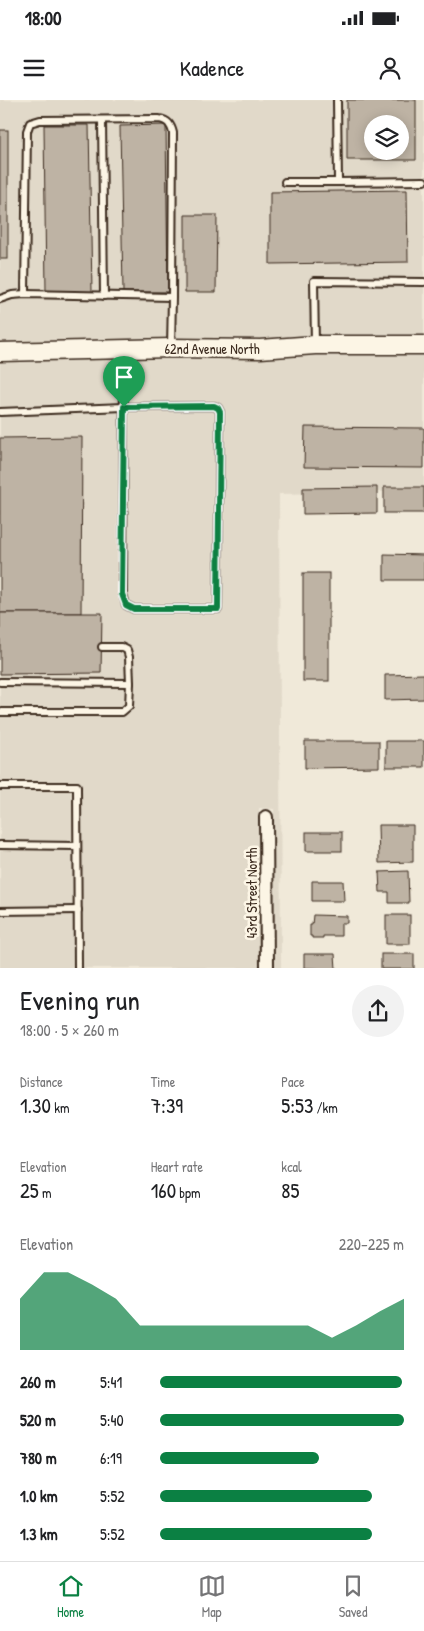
<!DOCTYPE html>
<html lang="en">
<head>
<meta charset="utf-8">
<style>
  :root { --surface:#fff; --page:#f2f2f2; --text:#202124; --muted:#757577; --line:#e0e0e0; --accent:#0b8043 }
  body { margin:0; font-family:"Patrick Hand",sans-serif; background:var(--page); color:var(--text); height:100vh; display:flex; flex-direction:column; font-size:19px; white-space:nowrap }
  * { box-sizing:border-box; margin:0 }
  p { font-size:16px; color:var(--muted) }
  .icon { flex:none; width:28px; height:28px; fill:none; stroke:currentColor; stroke-width:2; stroke-linecap:round; stroke-linejoin:round }
  .map { position:relative; height:868px; overflow:hidden }
  .details { display:flex; flex-direction:column; background:var(--surface); flex:1 }
  .details>* { flex:none }
  .controls { position:absolute; left:364px; top:15px; display:grid; gap:10px }
  .controls a { display:grid; place-items:center; width:45px; height:45px; border-radius:50%; background:var(--surface); box-shadow:0 2px 12px #0003; font-size:25px }
  .pin { position:absolute; display:grid; place-items:center; width:42px; height:42px; color:#fff; margin:-51px -21px; border-radius:50% 50% 50% 0; rotate:-45deg; box-shadow:0 0 5px #0007 }
  .pin .icon { rotate:45deg }
  .round { display:grid; place-items:center; flex:none; width:52px; height:52px; border-radius:26px; background:var(--page) }
  .overview { display:flex; align-items:center; justify-content:space-between; height:85px; padding:0 20px }
  h1 { font-size:28px; font-weight:600; line-height:38px }
  .metrics { display:grid; grid-template-columns:repeat(3,1fr); gap:8px; height:85px; padding:5px 20px }
  .metrics div { display:grid; align-content:center }
  .metrics b { font-size:21px; font-weight:600 }
  .metrics small { font-size:14px; font-weight:400 }
  .metrics p { font-size:14px }
  .chart { height:140px; padding:10px 20px }
  .chart p { display:flex; justify-content:space-between }
  .chart svg { width:100%; height:90px; margin-top:5px; fill:var(--accent); opacity:.7 }
  ul { padding:0 20px; list-style:none; font-size:16px }
  li { display:grid; grid-template-columns:80px 60px 1fr; align-items:center; height:38px }
  li i { height:12px; border-radius:6px; background:var(--accent) }
  .status { display:flex; justify-content:space-between; align-items:center; height:35px; padding:0 25px; background:var(--surface); direction:ltr }
  .status svg { height:14px; fill:currentColor }
  header { display:flex; justify-content:space-between; align-items:center; height:65px; padding:0 20px; background:var(--surface); font-size:22px; font-weight:600 }
  .menu { display:flex; justify-content:space-around; align-items:center; height:70px; border-top:1px solid var(--line); background:var(--surface); font-size:14px; color:var(--muted) }
  .menu a { display:grid; justify-items:center; gap:2px }
  .menu .active { color:var(--accent) }
  .map>svg:first-child { display:block }
  .built { fill:#e1d9c9; fill-rule:evenodd }
  .building { fill:#beb3a4; stroke:#3b2a1e; fill-rule:evenodd }
  .lines { fill:none; stroke-linecap:round; stroke-linejoin:round }
  .lane-casing { stroke:#3b2a1e; stroke-width:10 }
  .street-casing { stroke:#3b2a1e; stroke-width:16 }
  .secondary-casing { stroke:#3b2a1e; stroke-width:21 }
  .lane { stroke:#fcf5e5; stroke-width:6 }
  .street { stroke:#fcf5e5; stroke-width:12 }
  .secondary { stroke:#fcf5e5; stroke-width:18 }
  .route-casing { stroke:#fff; stroke-width:10 }
  .route { stroke:#0b8043; stroke-width:6 }
  .labels { text-anchor:middle; dominant-baseline:central; stroke-width:5; stroke-linejoin:round; paint-order:stroke }
  .street-label { font-size:14px; fill:#3b2a1e; stroke:#fcf5e5 }
</style>
</head>
<body>
<div class="status"><b>18:00</b><svg viewBox="0 0 49 12"><path d="M0 12V9h3v3zM5 12V6h3v6zM10 12V3h3v9zM15 12V0h3v12zM26 1h20v11H26zM47 4h2v5h-2z"/></svg></div>
<header><svg class="icon" aria-label="menu" viewBox="0 0 24 24"><path d="M4 6h16M4 12h16M4 18h16"/></svg>Kadence<svg class="icon" aria-label="person" viewBox="0 0 24 24"><circle cx="12" cy="8" r="4"/><path d="M4 21q1-7 8-7t8 7"/></svg></header>
<div class="map">
<svg width="424" height="869" viewBox="0 0 424 869">
  <rect width="100%" height="100%" fill="#f0e9d9"/>
  <filter id="ink" filterUnits="userSpaceOnUse"><feTurbulence type="fractalNoise" baseFrequency=".02" numOctaves="2"/><feDisplacementMap in="SourceGraphic" scale="10" xChannelSelector="R" yChannelSelector="G"/><feConvolveMatrix kernelMatrix="1 2 1 2 8 2 1 2 1" color-interpolation-filters="sRGB"/></filter>
  <g filter="url(#ink)">
    <g class="built">
      <path d="M0,0H424V236H314L260,240L171,239L0,243ZM372,24H400V51H372Z"/>
      <polygon points="315,254 424,254 424,391 279,394 281,868 274,868 274,709 259,708 259,868 0,868 0,260 171,257 260,258"/>
    </g>
    <g class="building">
      <path d="M347,0H416V60H347ZM372,24H400V51H372Z"/>
      <polygon points="44,25 89,25 92,192 46,192"/>
      <polygon points="166,25 168,192 123,192 120,26"/>
      <rect x="0" y="30" width="8" height="129"/>
      <polygon points="407,90 408,162 270,164 270,92"/>
      <polygon points="185,115 217,115 216,192 185,192"/>
      <polygon points="305,327 424,328 424,368 304,367"/>
      <polygon points="82,337 81,513 0,513 0,338"/>
      <polygon points="377,387 377,413 303,414 303,388"/>
      <rect x="384" y="387" width="40" height="26"/>
      <polygon points="384,454 424,455 424,480 384,480"/>
      <rect x="303" y="473" width="26" height="108"/>
      <polygon points="0,513 102,513 101,573 0,574"/>
      <polygon points="424,574 424,599 385,600 385,575"/>
      <polygon points="305,641 379,641 379,667 305,668"/>
      <rect x="386" y="641" width="38" height="26"/>
      <polygon points="378,725 413,725 413,762 379,763"/>
      <rect x="306" y="732" width="36" height="19"/>
      <polygon points="408,771 409,803 389,803 389,792 380,792 379,772"/>
      <polygon points="312,781 343,781 344,801 312,801"/>
      <polygon points="313,815 347,816 347,823 341,823 341,836 323,836 323,838 312,838 312,836 310,836 310,825 312,825"/>
      <rect x="386" y="815" width="24" height="29"/>
      <polygon points="304,854 335,854 336,869 304,868"/>
      <rect x="381" y="854" width="33" height="15"/>
    </g>
    <g class="lines">
      <g class="lane-casing">
        <g id="lane">
          <polyline points="337,0 338,82 424,81"/>
          <polyline points="102,20 104,196"/>
          <polyline points="285,82 338,82"/>
          <path d="M25,194L27,31L30,23L40,20L159,19C168,20 171,25 173,33L172,197"/>
          <polyline points="0,199 12,195 25,194 172,197 171,247"/>
          <polyline points="315,244 314,181 424,182"/>
          <polyline points="0,312 124,307 214,306 218,308 220,312 218,509 134,509 126,505 123,494 124,250"/>
          <polyline points="102,547 121,547 127,550 129,557 130,583"/>
          <polyline points="0,582 130,583 129,606 122,612 0,612"/>
          <polyline points="0,686 77,686 78,869"/>
          <polyline points="0,745 77,746"/>
          <polyline points="0,811 78,810"/>
        </g>
      </g>
      <g class="street-casing">
        <polyline id="street" points="266,717 267,869"/>
      </g>
      <g class="secondary-casing">
        <polyline id="secondary" points="0,252 171,248 260,249 315,245 424,245"/>
      </g>
      <use href="#lane" class="lane"/>
      <use href="#street" class="street"/>
      <use href="#secondary" class="secondary"/>
    </g>
  </g>
  <g class="lines" filter="url(#ink)">
    <g class="route-casing">
      <polygon id="route" points="214,306 218,308 220,312 218,509 134,509 126,505 122,494 124,307"/>
    </g>
    <use href="#route" class="route"/>
  </g>
  <g class="labels">
    <g class="street-label">
      <text x="212" y="248">62nd Avenue North</text>
      <text transform="translate(251 793) rotate(-90)">43rd Street North</text>
    </g>
  </g>
</svg>
<div class="controls">
<a><svg class="icon" aria-label="layers" viewBox="0 0 24 24"><path d="M12 4l9 5-9 5-9-5zM3 14l9 5 9-5"/></svg></a>
</div>
<div class="pin" style="left:124px;top:307px;background:#1e9e55"><svg class="icon" aria-label="arrive" viewBox="0 0 24 24"><path d="M6 21V4h12l-3 4 3 4H6"/></svg></div>
</div>
<section class="details">
<div class="overview"><div><h1>Evening run</h1><p>18:00 · 5 × 260 m</p></div><a class="round"><svg class="icon" aria-label="share" viewBox="0 0 24 24"><path d="M12 15V3M7 8l5-5 5 5M5 13v7h14v-7"/></svg></a></div>
<div class="metrics">
<div><p>Distance</p><b>1.30<small> km</small></b></div>
<div><p>Time</p><b>7:39</b></div>
<div><p>Pace</p><b>5:53<small> /km</small></b></div>
</div>
<div class="metrics">
<div><p>Elevation</p><b>25<small> m</small></b></div>
<div><p>Heart rate</p><b>160<small> bpm</small></b></div>
<div><p>kcal</p><b>85</b></div>
</div>
<div class="chart"><p><span>Elevation</span>220–225 m</p>
<svg viewBox="0 0 160 44" preserveAspectRatio="none"><path d="M0 44V19L10 6L20 6L30 12L40 19L50 32L60 32L70 32L80 32L90 32L100 32L110 32L120 32L130 38L140 32L150 25L160 19V44z"/></svg>
</div>
<ul>
<li><b>260 m</b>5:41<i style="width:99%"></i></li>
<li><b>520 m</b>5:40<i style="width:100%"></i></li>
<li><b>780 m</b>6:19<i style="width:65%"></i></li>
<li><b>1.0 km</b>5:52<i style="width:87%"></i></li>
<li><b>1.3 km</b>5:52<i style="width:87%"></i></li>
</ul>
</section>
<nav class="menu">
<a class="active"><svg class="icon" aria-label="home" viewBox="0 0 24 24"><path d="M3 11l9-7 9 7M6 9v11h12V9"/></svg>Home</a>
<a><svg class="icon" aria-label="map" viewBox="0 0 24 24"><path d="M3 6l6-2 6 2 6-2v14l-6 2-6-2-6 2zM9 4v14M15 6v14"/></svg>Map</a>
<a><svg class="icon" aria-label="saved" viewBox="0 0 24 24"><path d="M7 4h10v16l-5-4-5 4z"/></svg>Saved</a>
</nav>
</body>
</html>
